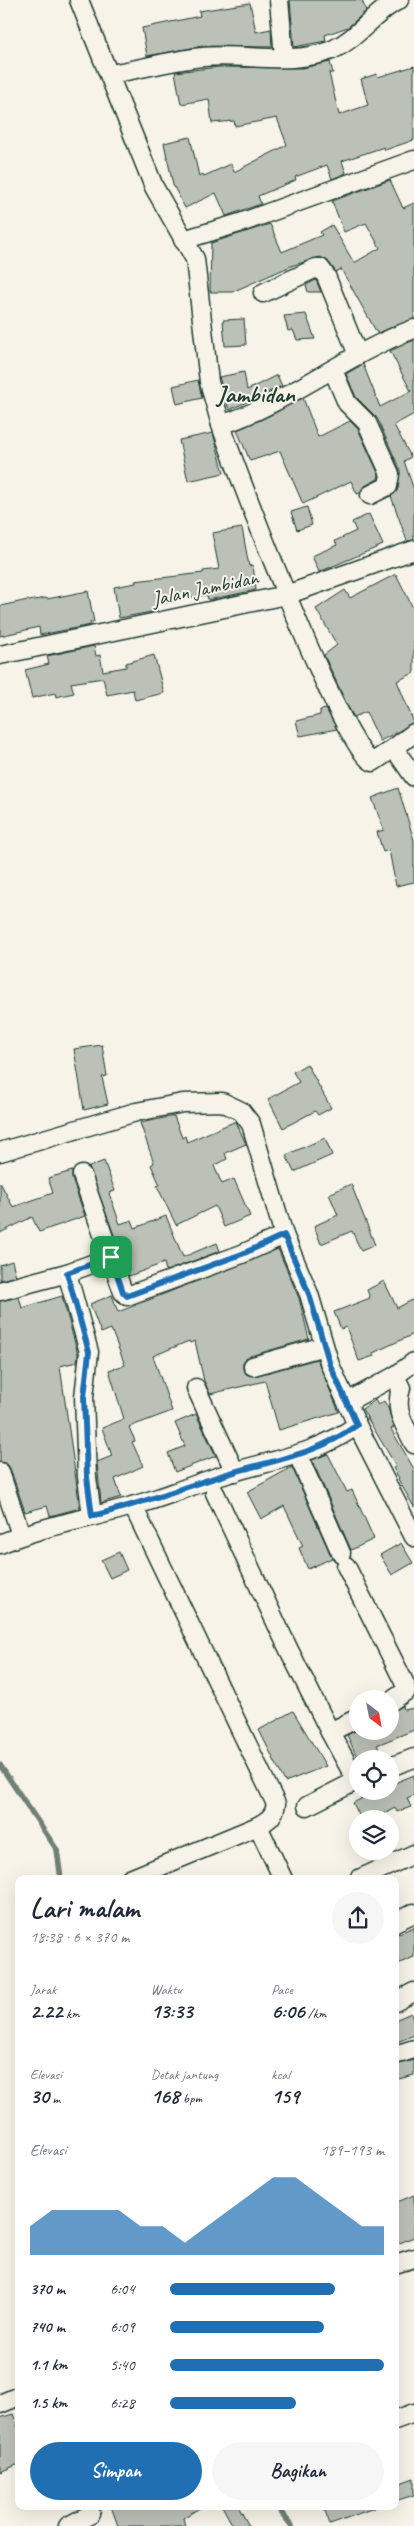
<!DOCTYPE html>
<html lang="id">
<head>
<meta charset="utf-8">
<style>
  :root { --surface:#fff; --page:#f6f6f7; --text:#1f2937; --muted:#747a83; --accent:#1f6fb2 }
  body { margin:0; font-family:Caveat,sans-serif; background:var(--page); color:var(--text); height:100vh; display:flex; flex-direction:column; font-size:19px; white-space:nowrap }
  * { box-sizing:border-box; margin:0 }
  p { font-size:16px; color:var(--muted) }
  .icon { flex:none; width:28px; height:28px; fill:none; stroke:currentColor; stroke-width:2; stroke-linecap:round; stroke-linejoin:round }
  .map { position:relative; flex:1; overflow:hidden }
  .sheet { position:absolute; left:15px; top:1875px; width:384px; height:635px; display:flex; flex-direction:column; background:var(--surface); border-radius:10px; box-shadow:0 5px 20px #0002 }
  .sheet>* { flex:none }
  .needle { width:32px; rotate:148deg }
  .controls { position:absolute; left:349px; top:1690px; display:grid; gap:10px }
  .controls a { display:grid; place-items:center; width:50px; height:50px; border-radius:50%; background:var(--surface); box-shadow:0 5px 20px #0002; font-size:25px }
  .pin { position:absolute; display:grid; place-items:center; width:42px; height:42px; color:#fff; margin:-21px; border-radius:10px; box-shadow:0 2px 8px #0006 }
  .round { display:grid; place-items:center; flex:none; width:52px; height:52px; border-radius:26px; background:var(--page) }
  .overview { display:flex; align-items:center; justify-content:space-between; height:85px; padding:0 15px }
  h1 { font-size:28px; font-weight:600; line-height:38px }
  .figures { display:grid; grid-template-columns:repeat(3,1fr); gap:8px; height:85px; padding:5px 15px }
  .figures div { display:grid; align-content:center }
  .figures b { font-size:21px; font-weight:600 }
  .figures small { font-size:14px; font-weight:400 }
  .figures p { font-size:14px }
  .chart { height:140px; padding:10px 15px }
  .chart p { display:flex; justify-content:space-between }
  .chart svg { width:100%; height:90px; margin-top:5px; fill:var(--accent); opacity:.7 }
  .primary-button { display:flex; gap:10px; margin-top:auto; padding:10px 15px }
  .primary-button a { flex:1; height:58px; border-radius:30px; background:var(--accent); color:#fff; font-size:20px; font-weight:600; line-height:58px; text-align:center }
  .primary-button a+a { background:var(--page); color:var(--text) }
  ul { padding:0 15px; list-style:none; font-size:16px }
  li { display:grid; grid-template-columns:80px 60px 1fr; align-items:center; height:38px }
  li i { height:12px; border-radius:6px; background:var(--accent) }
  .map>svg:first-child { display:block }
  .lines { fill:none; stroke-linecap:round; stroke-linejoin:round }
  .stream { stroke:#6f8077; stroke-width:5.5 }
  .building { fill:#bbc1b6; stroke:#1f3d34 }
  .minor-casing { stroke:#1f3d34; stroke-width:21 }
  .minor { stroke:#f7f3e8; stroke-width:18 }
  .route-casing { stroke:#fff; stroke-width:10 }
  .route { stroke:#1f6fb2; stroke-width:6 }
  .labels { text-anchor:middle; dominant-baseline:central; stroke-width:4; stroke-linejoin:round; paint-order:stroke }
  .street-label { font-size:21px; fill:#1f3d34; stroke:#f7f3e8 }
  .quarter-label { font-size:24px; font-weight:bold; fill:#1f3d34; stroke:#f7f3e8 }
</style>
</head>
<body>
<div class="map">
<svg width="414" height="2526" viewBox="0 0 414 2526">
  <rect width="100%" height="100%" fill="#f7f3e8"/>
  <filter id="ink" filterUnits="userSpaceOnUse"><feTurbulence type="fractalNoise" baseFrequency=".02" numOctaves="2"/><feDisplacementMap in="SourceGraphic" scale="10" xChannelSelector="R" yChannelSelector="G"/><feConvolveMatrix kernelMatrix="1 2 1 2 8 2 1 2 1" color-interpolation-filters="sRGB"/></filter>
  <g filter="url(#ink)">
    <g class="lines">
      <g class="stream">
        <polyline points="0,1765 57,1850 61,1879"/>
        <polyline points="276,2506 292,2526"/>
      </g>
    </g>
    <g class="building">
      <polygon points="290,0 362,0 366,11 348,27 325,35 326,41 294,47"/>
      <polygon points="250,3 256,32 271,29 272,47 202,46 147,56 142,28 200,16 199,11"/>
      <polygon points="330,62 333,73 329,73 339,115 368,105 361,79 377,74 378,77 414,66 414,140 385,150 384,147 342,161 346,173 332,179 327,165 295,177 296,180 258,196 261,204 226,216 216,193 185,208 173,185 164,143 190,137 199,176 203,174 204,176 231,164 234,172 287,145 277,118 235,126 234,121 212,123 209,99 181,104 175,72 219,67 302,68"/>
      <polygon points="390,180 403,208 414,203 414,319 377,333 341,269 336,272 328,261 320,257 291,266 232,292 210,292 211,243 270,224 282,252 322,235 320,232 332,225 354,263 380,248 366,223 344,232 332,201"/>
      <polygon points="316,280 321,292 308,292 306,285"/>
      <polygon points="306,314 315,339 297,340 293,330 288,331 284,316"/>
      <polygon points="244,319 246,345 225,346 223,320"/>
      <polygon points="414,340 414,414 394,425 411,457 404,461 414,490 414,540 407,541 391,496 398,488 400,470 377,418 356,397 346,374 363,364 380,407 411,391 390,351"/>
      <polygon points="244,372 247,390 277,375 282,386 229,410 219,377"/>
      <polygon points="198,380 202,398 177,404 173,386"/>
      <polygon points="303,398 318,437 350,421 358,429 379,475 378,479 365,486 360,493 357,494 351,481 303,504 280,451 250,461 237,430"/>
      <polygon points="213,433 224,473 188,481 179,440"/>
      <polygon points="307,507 312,525 297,530 291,512"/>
      <polygon points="369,514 383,545 319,572 312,556 337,545 335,541 356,531 352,522"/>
      <polygon points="242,528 249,566 253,565 256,590 208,600 207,595 174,600 174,602 156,604 157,611 119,618 114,587 136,583 135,581 203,573 203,571 219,569 212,533"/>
      <polygon points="396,574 414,610 414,673 397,681 414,723 380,741 366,712 354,717 348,707 324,655 337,645 316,609 345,590 350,598"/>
      <polygon points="88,591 94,622 90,622 91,625 40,635 39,627 0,636 0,606 28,600 29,601 46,598 47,599"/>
      <polygon points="94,646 96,656 100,655 103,671 126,667 126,663 154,655 164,693 135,700 133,690 107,695 103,678 71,683 74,693 56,697 55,693 32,698 25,670 49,664 47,656"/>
      <polygon points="326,709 337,729 300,736 296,721 320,715 320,710"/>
      <polygon points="398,788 414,840 414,882 396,886 389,850 383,852 377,832 384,830 372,798"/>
      <polygon points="102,1045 107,1076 102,1077 108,1104 84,1110 74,1049"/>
      <polygon points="307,1064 331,1108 318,1115 315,1111 283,1128 268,1099 299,1082 293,1072"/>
      <polygon points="174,1116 182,1138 185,1136 187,1142 236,1121 237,1124 246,1144 225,1153 227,1159 214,1166 222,1184 234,1179 250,1216 224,1227 215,1206 176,1225 157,1186 160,1185 151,1165 154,1163 140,1123"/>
      <polygon points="325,1138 332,1155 294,1172 286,1155"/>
      <polygon points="104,1161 115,1191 109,1193 120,1224 132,1220 135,1228 166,1216 183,1257 217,1243 220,1251 166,1271 164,1263 129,1276 89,1167"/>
      <polygon points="72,1171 72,1179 85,1216 39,1232 32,1217 0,1233 0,1182 13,1207 53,1193 48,1178"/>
      <polygon points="351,1184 375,1245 361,1251 352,1231 321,1244 314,1226 338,1215 329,1194"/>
      <polygon points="278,1249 299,1298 309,1339 250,1356 243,1363 243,1369 246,1374 255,1376 317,1359 339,1412 279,1430 265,1381 210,1394 204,1381 195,1341 190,1343 189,1341 153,1356 172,1411 129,1427 135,1441 132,1442 143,1466 115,1479 121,1497 101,1503 97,1462 112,1456 102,1428 124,1419 109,1370 125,1365 111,1329 101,1333 90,1304 112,1295 118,1312"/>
      <polygon points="12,1261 16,1276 0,1280 0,1265"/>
      <polygon points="384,1281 397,1308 414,1299 414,1334 373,1353 374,1356 359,1361 346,1327 341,1329 334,1312 370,1298 367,1290"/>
      <polygon points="62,1296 78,1354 77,1362 60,1366 80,1508 50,1516 47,1506 25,1512 10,1468 7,1464 0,1462 0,1301 19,1297 22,1308"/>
      <polygon points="375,1400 378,1405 384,1401 388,1408 394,1427 391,1429 414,1469 414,1507 398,1479 399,1478 393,1468 396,1466 362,1409"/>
      <polygon points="196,1414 216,1456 175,1472 168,1453 185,1446 175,1423"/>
      <polygon points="328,1454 347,1492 352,1490 374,1539 351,1550 312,1460"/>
      <polygon points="292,1467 332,1558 308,1569 299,1548 303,1546 284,1506 261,1519 247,1492"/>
      <polygon points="401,1543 413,1563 392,1575 380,1555"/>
      <polygon points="119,1552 127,1570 110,1578 101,1560"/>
      <polygon points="403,1706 404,1710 414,1708 414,1730 377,1745 384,1759 358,1759 347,1735 355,1731 390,1731 390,1712"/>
      <polygon points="293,1711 326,1766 285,1782 259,1730"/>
      <polygon points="414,1775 414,1795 407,1798 411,1807 397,1812 395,1808 375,1819 361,1819 353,1803 376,1791 390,1791 390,1785"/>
      <polygon points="414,1927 414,1957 395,1965 395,1935"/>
      <polygon points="411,2013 414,2021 414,2035 395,2043 395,2020"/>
      <polygon points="414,2060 414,2075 395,2080 395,2065"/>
      <polygon points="414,2195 414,2237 395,2245 395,2203"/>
      <polygon points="13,2414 19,2430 19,2464 0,2472 0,2418"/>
      <polygon points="414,2478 414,2495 395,2501 395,2485"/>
      <polygon points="111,2506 203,2506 183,2518 185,2526 118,2526"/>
      <polygon points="222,2506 238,2506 249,2526 233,2526"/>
      <polygon points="323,2506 373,2506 374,2508 330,2524"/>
    </g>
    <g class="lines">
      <g class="minor-casing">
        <g id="minor">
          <polyline points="79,0 154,187 195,259 209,382 221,425"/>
          <polyline points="279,0 284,57"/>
          <path d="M110,74C141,69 172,60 203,57C245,53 292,66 332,50C359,38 374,12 399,0"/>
          <polyline points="183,240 243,222 414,160"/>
          <polyline points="263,293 316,268 320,268 326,276 358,355"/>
          <path d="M414,329C346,354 290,402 221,425C235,468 344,753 373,762L394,748L414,777"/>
          <polyline points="333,370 347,403 367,423 390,474 388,486 370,495"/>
          <polyline points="0,655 286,595 414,550"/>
          <polyline points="394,748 414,733"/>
          <path d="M0,1152L136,1112L183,1103L222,1102L241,1111L251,1124L284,1235L309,1294L330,1365L357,1425C319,1453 278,1459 233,1472C199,1482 166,1497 132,1506C88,1519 42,1526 0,1544"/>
          <polyline points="82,1175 123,1292 127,1296 242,1254 284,1235"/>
          <polyline points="67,1273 111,1257"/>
          <polyline points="0,1291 67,1273 89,1352 84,1397 87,1477 92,1516"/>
          <polyline points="253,1366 324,1346"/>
          <path d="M395,1376L401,1388C394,1412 404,1423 414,1444"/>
          <polyline points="196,1388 235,1472"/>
          <polyline points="347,1402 395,1376 414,1362"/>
          <polyline points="357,1425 414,1537"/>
          <polyline points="298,1455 341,1553"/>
          <polyline points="0,1472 21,1535"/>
          <polyline points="215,1493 288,1648 330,1732 358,1718"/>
          <polyline points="346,1566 405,1684 406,1691 390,1702"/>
          <polyline points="330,1732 356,1780"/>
          <polyline points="390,1767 414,1758"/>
          <polyline points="307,1806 358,1780"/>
          <polyline points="258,1826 283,1879"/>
          <path d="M130,1879L258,1826C268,1820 274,1817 276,1804L133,1506"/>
          <polyline points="359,1879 414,1854"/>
          <polyline points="395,1922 414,1913"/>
          <polyline points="395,2002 414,1992"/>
          <polyline points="395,2055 414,2049"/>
          <polyline points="395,2264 414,2258"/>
          <polyline points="0,2404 19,2396"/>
          <polyline points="395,2420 414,2413"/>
          <polyline points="68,2526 91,2514"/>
        </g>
      </g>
      <use href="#minor" class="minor"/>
    </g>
  </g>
  <g class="lines" filter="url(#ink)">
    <g class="route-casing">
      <path id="route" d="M284,1235L309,1294L330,1365L357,1425C318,1454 279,1459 234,1472C186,1486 141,1504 92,1516L87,1477L84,1397L89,1352L67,1273L111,1257L123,1292L127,1296L242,1254Z"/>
    </g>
    <use href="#route" class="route"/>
  </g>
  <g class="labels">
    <g class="street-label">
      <text transform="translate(205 588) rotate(-12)">Jalan Jambidan</text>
    </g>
    <g class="quarter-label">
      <text x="256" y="394">Jambidan</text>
    </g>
  </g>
</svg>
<div class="controls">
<a><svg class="needle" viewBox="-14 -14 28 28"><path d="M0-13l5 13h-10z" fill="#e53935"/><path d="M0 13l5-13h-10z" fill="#747a83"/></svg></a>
<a><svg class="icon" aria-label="locate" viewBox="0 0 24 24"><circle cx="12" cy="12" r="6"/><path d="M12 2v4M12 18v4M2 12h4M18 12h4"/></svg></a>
<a><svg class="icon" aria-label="layers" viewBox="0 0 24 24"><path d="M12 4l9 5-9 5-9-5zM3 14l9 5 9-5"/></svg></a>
</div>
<div class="pin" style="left:111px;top:1257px;background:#1e9e55"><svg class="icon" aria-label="arrive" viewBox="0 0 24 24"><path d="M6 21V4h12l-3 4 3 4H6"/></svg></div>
<section class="sheet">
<div class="overview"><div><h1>Lari malam</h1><p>18:38 · 6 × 370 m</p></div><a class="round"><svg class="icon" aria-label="share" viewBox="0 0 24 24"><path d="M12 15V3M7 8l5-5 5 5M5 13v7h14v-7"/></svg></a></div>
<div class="figures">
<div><p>Jarak</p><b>2.22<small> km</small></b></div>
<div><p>Waktu</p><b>13:33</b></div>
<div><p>Pace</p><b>6:06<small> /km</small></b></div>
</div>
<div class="figures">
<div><p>Elevasi</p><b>30<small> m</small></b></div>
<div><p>Detak jantung</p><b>168<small> bpm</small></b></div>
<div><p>kcal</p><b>159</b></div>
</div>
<div class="chart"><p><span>Elevasi</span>189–193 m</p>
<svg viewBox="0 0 160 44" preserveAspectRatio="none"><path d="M0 44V30L10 22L20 22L30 22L40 22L50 30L60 30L70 38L80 30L90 22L100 14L110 6L120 6L130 14L140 22L150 30L160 30V44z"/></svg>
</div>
<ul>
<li><b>370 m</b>6:04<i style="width:77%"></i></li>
<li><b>740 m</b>6:09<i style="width:72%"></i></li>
<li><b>1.1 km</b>5:40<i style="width:100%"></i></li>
<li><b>1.5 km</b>6:28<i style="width:59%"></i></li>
</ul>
<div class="primary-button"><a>Simpan</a><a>Bagikan</a></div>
</section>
</div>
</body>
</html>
